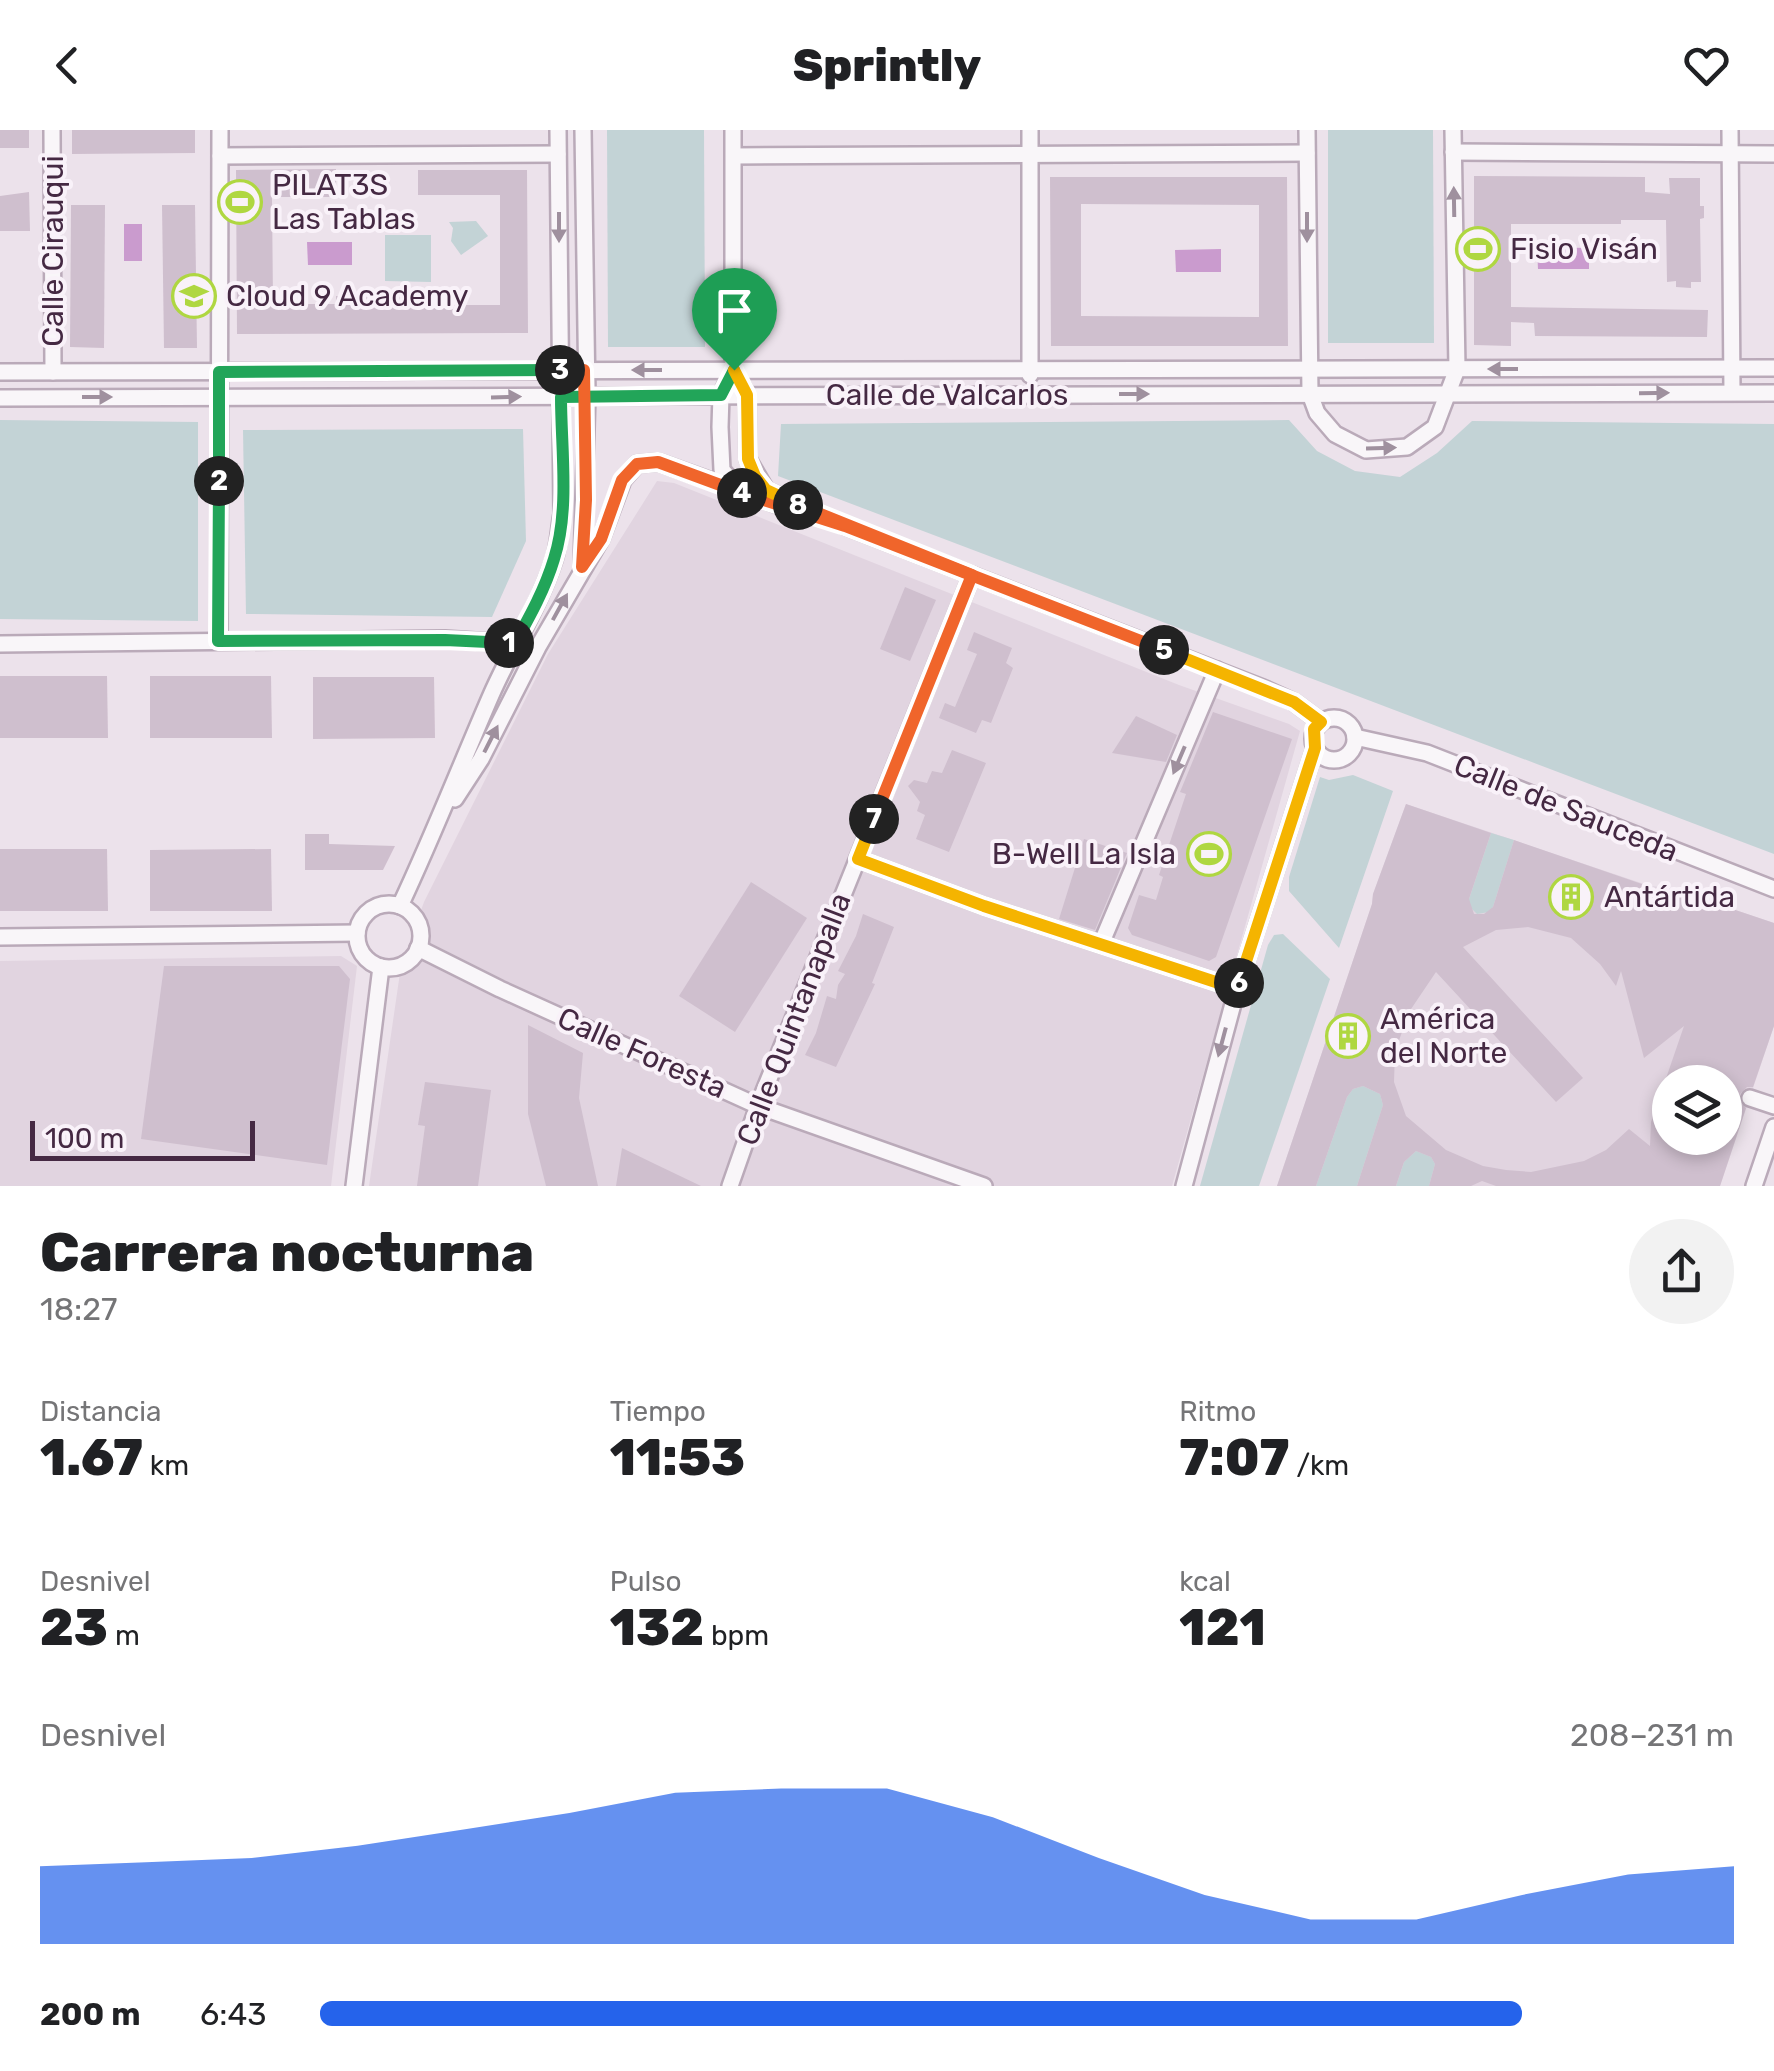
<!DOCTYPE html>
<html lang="es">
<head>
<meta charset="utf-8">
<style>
  :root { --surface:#fff; --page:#f2f2f2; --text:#202124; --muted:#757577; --accent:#2563eb }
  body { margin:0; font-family:Rubik,sans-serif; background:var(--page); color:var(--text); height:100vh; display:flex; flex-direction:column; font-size:38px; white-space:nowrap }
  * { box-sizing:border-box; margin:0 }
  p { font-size:32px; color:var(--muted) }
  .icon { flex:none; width:55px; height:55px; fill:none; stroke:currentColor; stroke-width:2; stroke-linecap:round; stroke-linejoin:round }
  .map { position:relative; height:1056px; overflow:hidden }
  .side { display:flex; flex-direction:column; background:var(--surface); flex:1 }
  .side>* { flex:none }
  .tools { position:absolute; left:1652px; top:935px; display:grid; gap:20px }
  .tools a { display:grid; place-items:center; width:90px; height:90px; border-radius:50%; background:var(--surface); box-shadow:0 5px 15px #0003; font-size:50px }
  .scale { position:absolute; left:30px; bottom:25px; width:225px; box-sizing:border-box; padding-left:10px; border:5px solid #452943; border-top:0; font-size:28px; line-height:35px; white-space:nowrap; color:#452943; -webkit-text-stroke:8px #f9f2f9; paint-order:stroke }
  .pin { position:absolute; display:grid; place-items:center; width:85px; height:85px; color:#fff; margin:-102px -42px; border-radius:50% 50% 50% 0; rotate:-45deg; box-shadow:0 0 10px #0007 }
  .pin .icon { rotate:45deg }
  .km { position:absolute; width:50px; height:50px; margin:-25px; border-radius:50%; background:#222; color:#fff; font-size:28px; line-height:50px; text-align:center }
  .round { display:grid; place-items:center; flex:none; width:105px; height:105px; border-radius:52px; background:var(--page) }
  .headline { display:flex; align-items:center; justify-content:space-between; height:170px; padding:0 40px }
  h1 { font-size:55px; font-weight:800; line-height:75px }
  .figures { display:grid; grid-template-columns:repeat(3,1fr); gap:15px; height:170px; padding:10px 40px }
  .figures div { display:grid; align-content:center }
  .figures b { font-size:50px; font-weight:800 }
  .figures small { font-size:28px; font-weight:400 }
  .figures p { font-size:28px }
  .chart { height:280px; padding:20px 40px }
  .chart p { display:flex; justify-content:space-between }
  .chart svg { width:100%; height:180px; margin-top:10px; fill:var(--accent); opacity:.7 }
  ul { padding:0 40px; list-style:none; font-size:32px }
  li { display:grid; grid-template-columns:160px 120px 1fr; align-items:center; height:75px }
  li i { height:25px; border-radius:12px; background:var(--accent) }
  header { display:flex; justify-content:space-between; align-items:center; height:130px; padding:0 40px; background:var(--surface); font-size:45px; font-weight:800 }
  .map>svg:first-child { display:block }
  .built { fill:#e1d4e0; fill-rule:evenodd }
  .green { fill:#c3d3d6 }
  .water { fill:#ca9bce }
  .building { fill:#cfbfce; fill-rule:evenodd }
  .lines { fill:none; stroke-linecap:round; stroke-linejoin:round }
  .minor-casing { stroke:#baaab9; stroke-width:20 }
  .minor { stroke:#f9f6f9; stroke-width:15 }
  .oneway { fill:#9f909e }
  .split-1-casing { stroke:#fff; stroke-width:20 }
  .split-2-casing { stroke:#fff; stroke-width:20 }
  .split-3-casing { stroke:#fff; stroke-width:20 }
  .split-4-casing { stroke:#fff; stroke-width:20 }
  .split-5-casing { stroke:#fff; stroke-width:20 }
  .split-6-casing { stroke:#fff; stroke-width:20 }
  .split-7-casing { stroke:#fff; stroke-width:20 }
  .split-8-casing { stroke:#fff; stroke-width:20 }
  .split-9-casing { stroke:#fff; stroke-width:20 }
  .split-1 { stroke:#22a559; stroke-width:12 }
  .split-2 { stroke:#22a559; stroke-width:12 }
  .split-3 { stroke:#22a559; stroke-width:12 }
  .split-4 { stroke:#f0652b; stroke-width:12 }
  .split-5 { stroke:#f0652b; stroke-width:12 }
  .split-6 { stroke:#f5b400; stroke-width:12 }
  .split-7 { stroke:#f5b400; stroke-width:12 }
  .split-8 { stroke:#f0652b; stroke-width:12 }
  .split-9 { stroke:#f5b400; stroke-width:12 }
  .labels { text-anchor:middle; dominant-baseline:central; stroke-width:8; stroke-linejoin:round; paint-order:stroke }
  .poi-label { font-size:30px; fill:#452943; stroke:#f9f2f9; text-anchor:start }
  .street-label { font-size:30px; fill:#452943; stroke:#f9f2f9 }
</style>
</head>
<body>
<header><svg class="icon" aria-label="back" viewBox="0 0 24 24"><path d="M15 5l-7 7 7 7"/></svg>Sprintly<svg class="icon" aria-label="heart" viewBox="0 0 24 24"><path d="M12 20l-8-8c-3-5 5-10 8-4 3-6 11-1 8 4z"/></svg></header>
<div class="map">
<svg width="1774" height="1056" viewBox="0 0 1774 1056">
  <rect width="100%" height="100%" fill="#ece2eb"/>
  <g class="built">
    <polygon points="657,351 674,353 1179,555 1289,594 1300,601 1172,1056 369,1056 401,836 424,772 548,524"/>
    <path d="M1406,674L1650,756L1670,758L1774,793V896L1720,1056H1277L1372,774L1373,764ZM1670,952H1725V1008H1670Z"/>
    <polygon points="341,826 357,836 331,1056 0,1056 0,831"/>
  </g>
  <g class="green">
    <polygon points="607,0 704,0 705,217 608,217"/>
    <polygon points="1328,0 1433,0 1434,213 1328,213"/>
    <polygon points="476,91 488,106 461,125 451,111 453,98 449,92"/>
    <polygon points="385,105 431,105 431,152 385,151"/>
    <polygon points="0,290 198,292 198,491 0,489"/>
    <polygon points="1289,290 1317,321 1355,341 1400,347 1437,323 1472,291 1774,294 1774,724 778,346 781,294"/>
    <polygon points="523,299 526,411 492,487 246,484 243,300"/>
    <polygon points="1353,645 1393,661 1339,818 1289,761 1289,747 1320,647 1329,650"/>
    <polygon points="1491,703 1514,710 1493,777 1489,782 1477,784 1469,776 1469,769"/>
    <polygon points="1283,804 1330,849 1259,1056 1200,1056 1268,815 1274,805"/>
    <polygon points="1363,956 1380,964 1383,975 1357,1056 1316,1056 1347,967 1353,959"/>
    <polygon points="1416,1021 1431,1027 1435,1034 1429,1056 1396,1056 1404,1032"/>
  </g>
  <g class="water">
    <rect x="124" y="94" width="18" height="37"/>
    <polygon points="307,112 352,112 352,135 308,135"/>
    <polygon points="1537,117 1589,118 1589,139 1538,139"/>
    <polygon points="1221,119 1221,142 1176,142 1175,120"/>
  </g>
  <g class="building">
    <rect x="0" y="0" width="29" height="18"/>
    <polygon points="72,0 195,0 195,23 72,24"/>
    <polygon points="336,39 336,67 272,67 273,174 336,174 336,166 432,166 432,175 500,175 500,65 418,65 418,40 527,40 528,203 237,204 236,40"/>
    <polygon points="1474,46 1645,47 1645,62 1670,64 1669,48 1700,48 1700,76 1704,76 1704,88 1700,89 1701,152 1691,152 1691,158 1676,157 1676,151 1667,152 1666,90 1621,90 1621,94 1511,94 1511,177 1708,180 1707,207 1535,206 1534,193 1511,192 1511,216 1474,215"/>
    <path d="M1050,47H1287L1288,216H1051ZM1081,74L1259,75V187L1081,186Z"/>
    <polygon points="29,62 30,101 0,101 0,66"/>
    <polygon points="71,75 105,75 104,218 70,217"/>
    <polygon points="162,75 195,75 197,218 164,218"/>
    <polygon points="905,457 936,470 910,531 880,519"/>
    <polygon points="974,502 1012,518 1006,533 1013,538 991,593 982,590 976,603 939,588 945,573 955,577 977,524 967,520"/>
    <polygon points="0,546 107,546 108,608 0,608"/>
    <polygon points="150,546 271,546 272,608 150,608"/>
    <polygon points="313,547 434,547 435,608 313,609"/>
    <polygon points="1213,582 1292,609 1216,827 1209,831 1132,805 1128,798 1139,765 1156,770 1163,747 1159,745 1186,664 1180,662"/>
    <polygon points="1136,586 1177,605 1166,632 1112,623"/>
    <polygon points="952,620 986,633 949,722 916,709 925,685 917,681 920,672 908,656 914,650 927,653 932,641 942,643"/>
    <path d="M1406,674L1491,703L1469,769L1474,784H1484L1493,777L1514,710L1668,763L1670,758L1774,793V896L1753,957H1747L1740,964L1739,971L1746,978L1720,1056H1496L1482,1051L1471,1056H1429L1435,1034L1431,1027L1416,1021L1404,1032L1396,1056H1357L1383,975L1380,964L1363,956L1353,959L1347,967L1316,1056H1277L1372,774L1373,764ZM1528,797L1571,808L1600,834L1616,856L1621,841L1644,928L1684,896L1651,992L1650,1016L1629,999L1606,1020L1584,1031L1531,1042L1506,1040L1483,1036L1446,1020L1406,986L1394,952L1395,922L1409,882L1436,842L1556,972L1583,948L1463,817L1496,800ZM1670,952H1725V1008H1670Z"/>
    <polygon points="305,704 329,704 329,714 395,716 383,740 305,740"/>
    <polygon points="1084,709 1127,723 1095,800 1059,789"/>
    <polygon points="0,719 107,719 108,781 0,781"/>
    <polygon points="271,719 272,781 150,781 150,720"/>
    <polygon points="751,752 807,788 735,902 679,866"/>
    <polygon points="863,784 894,797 872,853 875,854 836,937 805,925 816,903 827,866 836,869 838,855 845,844 838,841 856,806"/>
    <polygon points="164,836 339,836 350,849 327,1035 141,1009"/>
    <polygon points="528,895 583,923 579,968 598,1056 546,1056 528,984"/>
    <polygon points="425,952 491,960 478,1056 417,1056 425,996 418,995"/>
    <polygon points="622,1018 655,1034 701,1056 616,1056"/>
  </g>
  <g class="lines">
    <g class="minor-casing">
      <g id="minor">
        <polyline points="52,0 53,242"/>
        <polyline points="733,0 733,240 721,265 720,297 722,340 739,359"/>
        <polyline points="1307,0 1310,264 1317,283 1335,304 1366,320 1407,317 1435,297 1457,239 1453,0"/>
        <polyline points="1730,0 1732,262"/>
        <polyline points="1453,22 1774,24"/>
        <polyline points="220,26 558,24"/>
        <polyline points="734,26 1307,23"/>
        <polyline points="733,240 747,265 748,329 766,360 845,396 1263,558 1294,572 1321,592"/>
        <polyline points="0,242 1774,238"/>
        <polyline points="1030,245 1030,0"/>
        <polyline points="0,268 1774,263"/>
        <polyline points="582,433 587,266 583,0"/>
        <polyline points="219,511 220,0"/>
        <polyline points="0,514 445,509 521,514"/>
        <circle cx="1334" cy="609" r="21"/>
        <polyline points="1355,607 1427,623 1774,759"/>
        <polyline points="455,669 481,629 538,517 601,409 623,350 637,334 658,332 784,377"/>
        <polyline points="858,729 984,776 1237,859"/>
        <circle cx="389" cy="806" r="32"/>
        <path d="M400,776C433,706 461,634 492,563C512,518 539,476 554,430C559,415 559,399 562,384L558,0"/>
        <polyline points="0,807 357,803"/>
        <polyline points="1101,814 1217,540"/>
        <polyline points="418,818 500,859 758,976 984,1056"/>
        <polyline points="1750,968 1774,976"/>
        <polyline points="354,1056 381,837"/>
        <polyline points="730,1056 758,976 972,445"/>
        <polyline points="1184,1056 1237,859 1315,618"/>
        <polyline points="1754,1056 1774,997"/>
      </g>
    </g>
    <use href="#minor" class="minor"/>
  </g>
  <defs><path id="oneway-solid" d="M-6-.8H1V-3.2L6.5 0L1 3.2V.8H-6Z" transform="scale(2.5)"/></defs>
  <g class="oneway">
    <use href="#oneway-solid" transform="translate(1454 72) rotate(-91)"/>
    <use href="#oneway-solid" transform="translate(559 97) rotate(90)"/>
    <use href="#oneway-solid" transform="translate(1307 97) rotate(90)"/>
    <use href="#oneway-solid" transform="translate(1503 239) rotate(180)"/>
    <use href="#oneway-solid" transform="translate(647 240) rotate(180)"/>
    <use href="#oneway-solid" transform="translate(1654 263) rotate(-1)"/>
    <use href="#oneway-solid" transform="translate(1134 264)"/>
    <use href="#oneway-solid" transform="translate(97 267)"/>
    <use href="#oneway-solid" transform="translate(506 267) rotate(-2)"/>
    <use href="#oneway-solid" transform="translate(1381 318) rotate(-2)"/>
    <use href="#oneway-solid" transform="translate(560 477) rotate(-61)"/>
    <use href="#oneway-solid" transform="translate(491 609) rotate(-63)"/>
    <use href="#oneway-solid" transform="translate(1179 630) rotate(113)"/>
    <use href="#oneway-solid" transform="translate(1222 912) rotate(105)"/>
  </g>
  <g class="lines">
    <g class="split-1-casing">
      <path id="split-1" d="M509,513H515C530,486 545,459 554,429C570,380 561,318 561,267L721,265L734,240"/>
    </g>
    <g class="split-2-casing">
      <polyline id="split-2" points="219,351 218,511 445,510 509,513"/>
    </g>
    <g class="split-3-casing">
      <polyline id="split-3" points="219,351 219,242 560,240"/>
    </g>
    <g class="split-4-casing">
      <polyline id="split-4" points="560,240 584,240 586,370 582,437 601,409 622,350 637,334 658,332 742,363"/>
    </g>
    <g class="split-5-casing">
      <polyline id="split-5" points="742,363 845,396 1164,520"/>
    </g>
    <g class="split-6-casing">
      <polyline id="split-6" points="1164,520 1294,572 1321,592 1314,599 1315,618 1239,853"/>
    </g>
    <g class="split-7-casing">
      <polyline id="split-7" points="874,689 858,729 984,776 1237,859 1239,853"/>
    </g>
    <g class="split-8-casing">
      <polyline id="split-8" points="798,375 972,445 874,689"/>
    </g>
    <g class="split-9-casing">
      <polyline id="split-9" points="734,240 747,265 748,329 755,346 766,360 798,375"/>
    </g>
    <use href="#split-1" class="split-1"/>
    <use href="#split-2" class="split-2"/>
    <use href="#split-3" class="split-3"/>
    <use href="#split-4" class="split-4"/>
    <use href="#split-5" class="split-5"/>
    <use href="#split-6" class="split-6"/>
    <use href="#split-7" class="split-7"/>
    <use href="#split-8" class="split-8"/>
    <use href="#split-9" class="split-9"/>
  </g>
  <defs>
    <g id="stadium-ring" transform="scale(2.25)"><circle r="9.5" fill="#f9f2f9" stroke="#afd741" stroke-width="1.5"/><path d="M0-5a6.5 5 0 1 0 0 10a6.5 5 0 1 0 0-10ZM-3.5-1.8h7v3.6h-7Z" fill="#afd741"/></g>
    <g id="school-ring" transform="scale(2.25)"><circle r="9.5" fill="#f9f2f9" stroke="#afd741" stroke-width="1.5"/><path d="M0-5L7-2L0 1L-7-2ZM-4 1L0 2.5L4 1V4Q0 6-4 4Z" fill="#afd741"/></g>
    <g id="building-ring" transform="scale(2.25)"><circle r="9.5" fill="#f9f2f9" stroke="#afd741" stroke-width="1.5"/><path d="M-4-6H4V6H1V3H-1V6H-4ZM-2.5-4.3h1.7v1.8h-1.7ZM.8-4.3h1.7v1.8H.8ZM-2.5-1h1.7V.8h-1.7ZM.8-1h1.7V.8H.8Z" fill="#afd741"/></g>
  </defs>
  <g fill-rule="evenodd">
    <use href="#stadium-ring" x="240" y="72"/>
    <use href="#stadium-ring" x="1478" y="119"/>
    <use href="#school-ring" x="194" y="166"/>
    <use href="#stadium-ring" x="1209" y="724"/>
    <use href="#building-ring" x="1571" y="767"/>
    <use href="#building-ring" x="1348" y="906"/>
  </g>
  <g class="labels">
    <g class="poi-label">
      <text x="272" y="55">PILAT3S<tspan x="272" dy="34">Las Tablas</tspan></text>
      <text x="1510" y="119">Fisio Visán</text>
      <text x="226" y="166">Cloud 9 Academy</text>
      <text x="1176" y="724" text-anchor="end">B-Well La Isla</text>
      <text x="1604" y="767">Antártida</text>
      <text x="1380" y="889">América<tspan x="1380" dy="34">del Norte</tspan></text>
    </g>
    <g class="street-label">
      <text transform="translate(53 121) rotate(-90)">Calle Cirauqui</text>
      <text x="947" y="265">Calle de Valcarlos</text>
      <text transform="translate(1566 678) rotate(22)">Calle de Sauceda</text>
      <text transform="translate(794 889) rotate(-69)">Calle Quintanapalla</text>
      <text transform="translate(642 923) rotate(24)">Calle Foresta</text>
    </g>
  </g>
</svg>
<div class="tools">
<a><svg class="icon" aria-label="layers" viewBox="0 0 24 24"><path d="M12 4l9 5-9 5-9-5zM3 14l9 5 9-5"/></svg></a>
</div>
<div class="scale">100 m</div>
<div class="pin" style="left:734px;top:240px;background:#1e9e55"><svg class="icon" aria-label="arrive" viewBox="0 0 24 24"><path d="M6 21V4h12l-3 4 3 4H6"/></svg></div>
<b class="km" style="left:509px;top:513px">1</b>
<b class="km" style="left:219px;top:351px">2</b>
<b class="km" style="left:560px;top:240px">3</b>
<b class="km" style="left:742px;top:363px">4</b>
<b class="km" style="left:1164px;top:520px">5</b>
<b class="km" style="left:1239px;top:853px">6</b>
<b class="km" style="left:874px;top:689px">7</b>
<b class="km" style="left:798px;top:375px">8</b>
</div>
<section class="side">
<div class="headline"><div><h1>Carrera nocturna</h1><p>18:27</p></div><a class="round"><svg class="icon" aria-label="share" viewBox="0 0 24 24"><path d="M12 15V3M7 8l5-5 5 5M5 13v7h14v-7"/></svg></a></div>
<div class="figures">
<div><p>Distancia</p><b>1.67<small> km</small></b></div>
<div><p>Tiempo</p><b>11:53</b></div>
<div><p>Ritmo</p><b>7:07<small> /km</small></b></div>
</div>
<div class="figures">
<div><p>Desnivel</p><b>23<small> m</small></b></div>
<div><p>Pulso</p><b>132<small> bpm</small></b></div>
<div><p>kcal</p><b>121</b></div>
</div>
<div class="chart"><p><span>Desnivel</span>208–231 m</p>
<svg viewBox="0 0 160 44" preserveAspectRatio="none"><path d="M0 44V25L10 24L20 23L30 20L40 16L50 12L60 7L70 6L80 6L90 13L100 23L110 32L120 38L130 38L140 32L150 27L160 25V44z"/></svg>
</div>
<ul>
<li><b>200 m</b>6:43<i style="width:85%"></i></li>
</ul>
</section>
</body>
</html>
